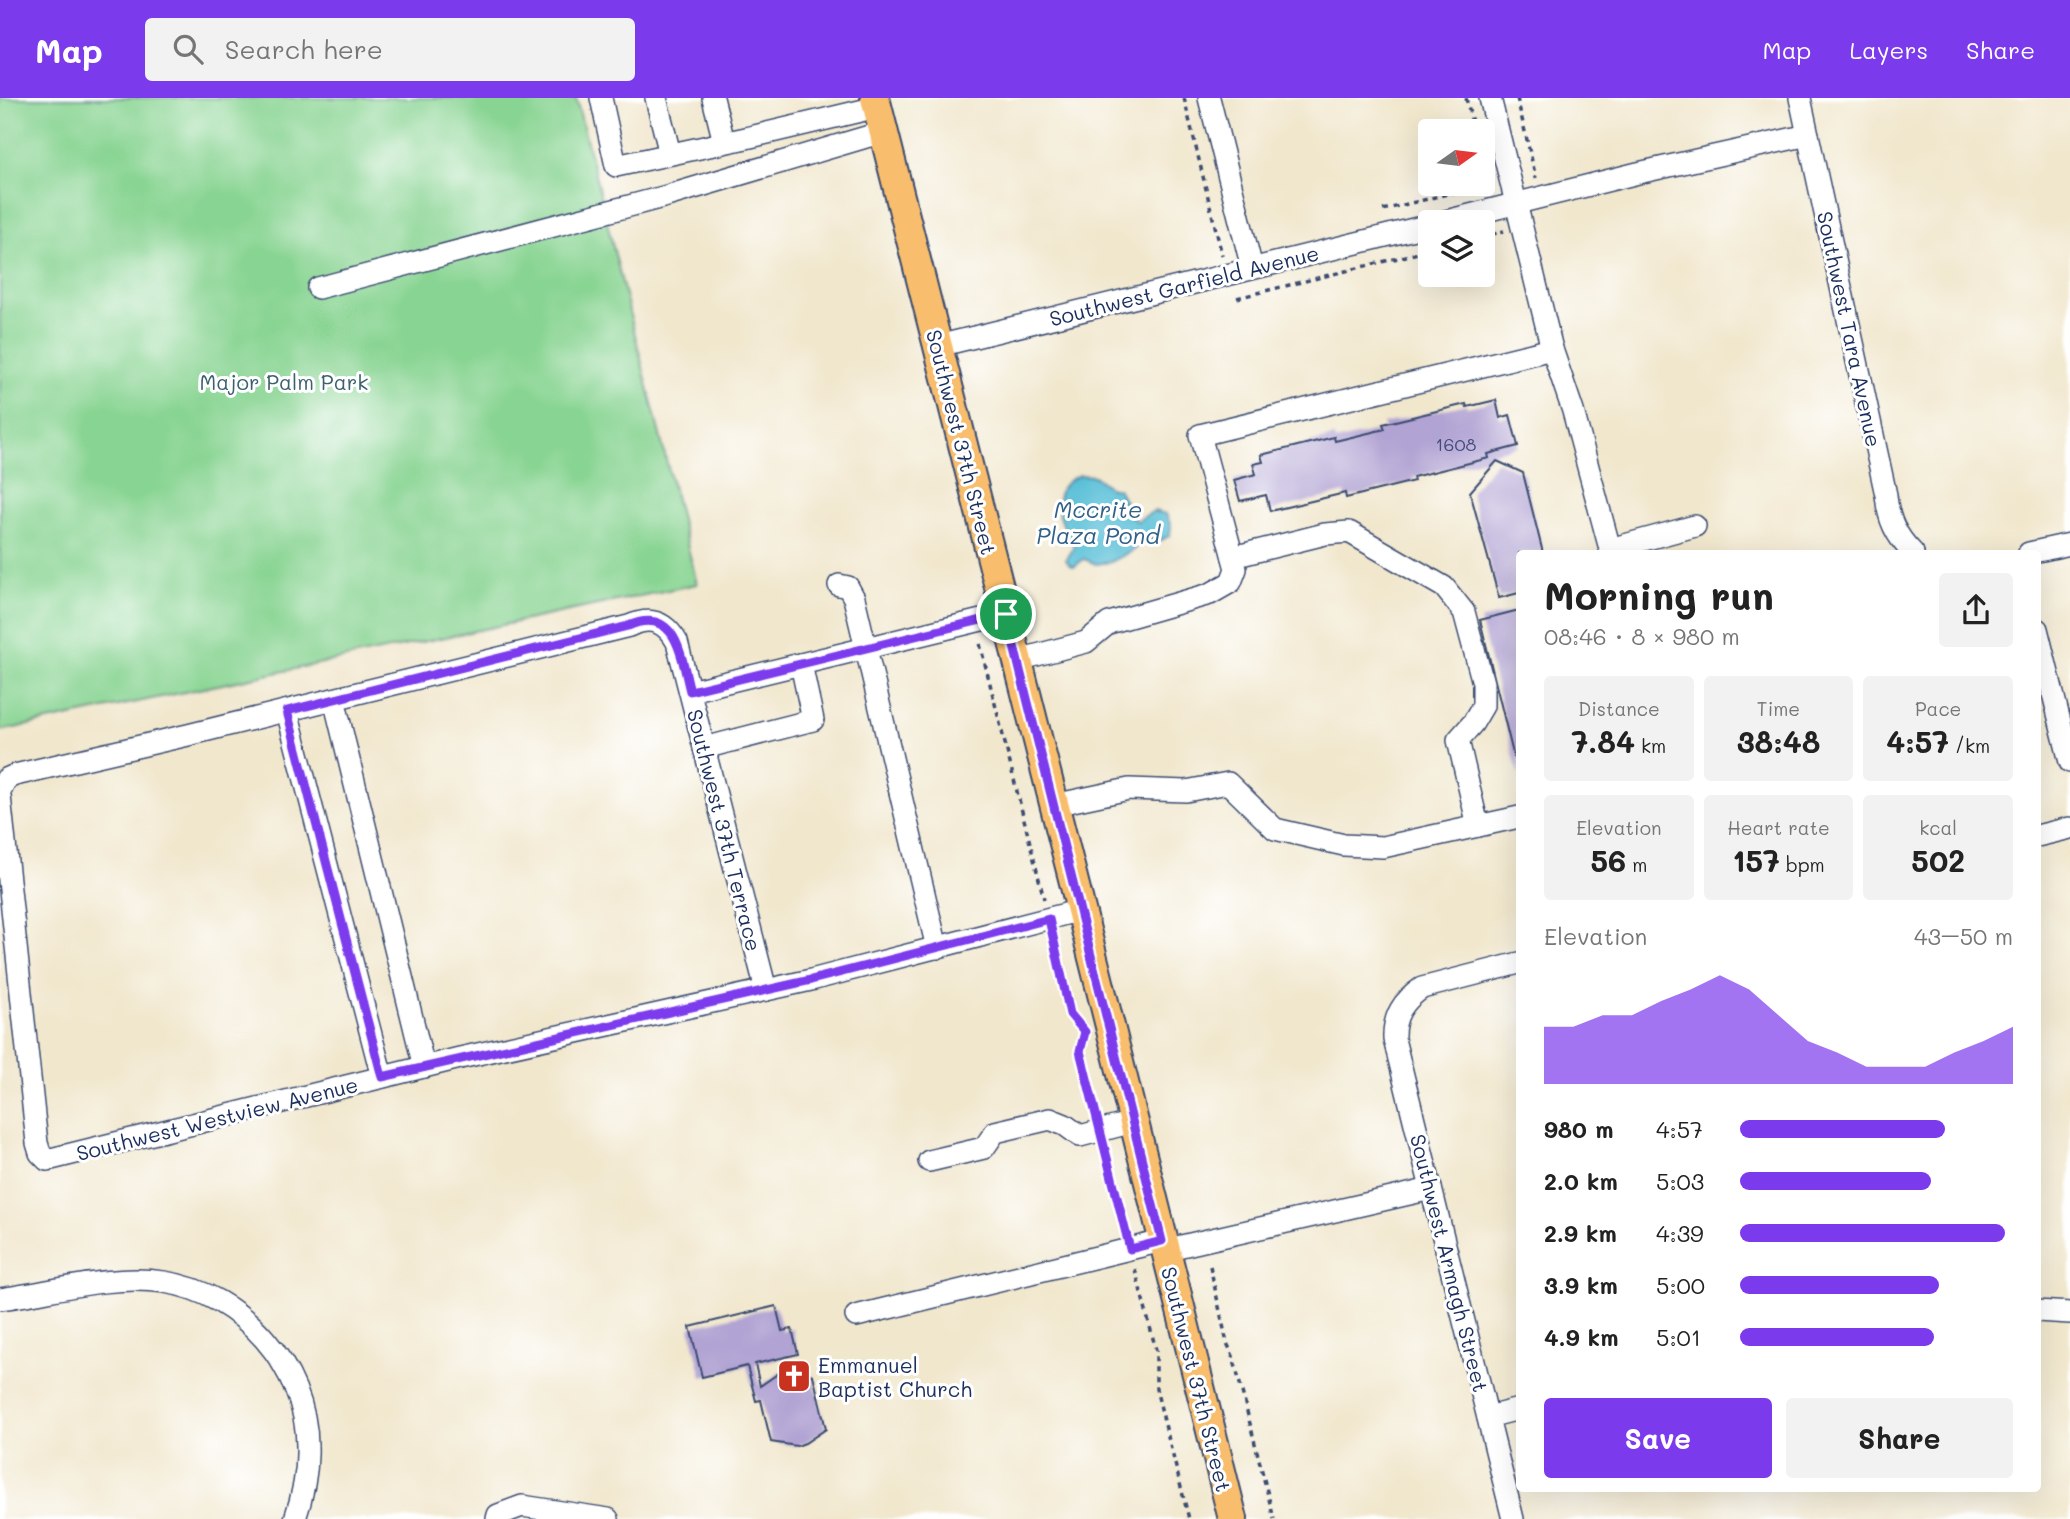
<!DOCTYPE html>
<html lang="en">
<head>
<meta charset="utf-8">
<style>
  :root { --surface:#fff; --page:#f2f2f2; --text:#222; --muted:#767676; --accent:#7c3aed }
  body { margin:0; font-family:Mali,sans-serif; background:var(--page); color:var(--text); height:100vh; display:flex; flex-direction:column; font-size:26px; white-space:nowrap }
  * { box-sizing:border-box; margin:0 }
  p { font-size:23px; color:var(--muted) }
  .icon { flex:none; width:38px; height:38px; fill:none; stroke:currentColor; stroke-width:2; stroke-linecap:round; stroke-linejoin:round }
  .map { position:relative; flex:1; overflow:hidden }
  .drawer { position:absolute; left:1516px; top:452px; width:525px; height:942px; display:flex; flex-direction:column; background:var(--surface); border-radius:7px; box-shadow:0 7px 28px #0002 }
  .drawer>* { flex:none }
  .needle { width:46px; rotate:76deg }
  .buttons { position:absolute; left:1418px; top:21px; display:grid; gap:14px }
  .buttons a { display:grid; place-items:center; width:77px; height:77px; border-radius:7px; background:var(--surface); box-shadow:0 7px 28px #0002; font-size:35px }
  .pin { position:absolute; display:grid; place-items:center; width:60px; height:60px; color:#fff; margin:-30px; border:4px solid #fff; border-radius:50%; box-shadow:0 2px 7px #0007 }
  .round { display:grid; place-items:center; flex:none; width:74px; height:74px; border-radius:7px; background:var(--page) }
  .head { display:flex; align-items:center; justify-content:space-between; height:119px; padding:0 28px }
  h1 { font-size:38px; font-weight:700; line-height:52px }
  .stats { display:grid; grid-template-columns:repeat(3,1fr); gap:10px; height:119px; padding:7px 28px }
  .stats div { display:grid; align-content:center; border-radius:7px; background:var(--page); text-align:center }
  .stats b { font-size:30px; font-weight:700 }
  .stats small { font-size:19px; font-weight:400 }
  .stats p { font-size:19px }
  .chart { height:196px; padding:14px 28px }
  .chart p { display:flex; justify-content:space-between }
  .chart svg { width:100%; height:126px; margin-top:7px; fill:var(--accent); opacity:.7 }
  .cta { display:flex; gap:14px; margin-top:auto; padding:14px 28px }
  .cta a { flex:1; height:80px; border-radius:7px; background:var(--accent); color:#fff; font-size:28px; font-weight:700; line-height:80px; text-align:center }
  .cta a+a { background:var(--page); color:var(--text) }
  ul { padding:0 28px; list-style:none; font-size:23px }
  li { display:grid; grid-template-columns:112px 84px 1fr; align-items:center; height:52px }
  li i { height:18px; border-radius:9px; background:var(--accent) }
  header { display:flex; align-items:center; gap:42px; box-sizing:border-box; height:98px; padding:0 35px; background:var(--accent); color:#fff }
  header strong { font-size:33px }
  nav { display:flex; gap:38px; margin-inline-start:auto; font-size:24px }
  .search { width:490px; height:63px; background:var(--page); display:flex; align-items:center; gap:18px; box-sizing:border-box; padding:0 24px; border-radius:7px; color:var(--muted); font-size:26px }
  .map>svg:first-child { display:block }
  .green { fill:#88d492; stroke:#528278; stroke-width:2 }
  .water { fill:#59bfd7; stroke:#3a779a; stroke-width:2 }
  .building { fill:#b1a3d3 }
  .lines { fill:none; stroke-linecap:round; stroke-linejoin:round }
  .minor-casing { stroke:#3b4b6f; stroke-width:24 }
  .major-casing { stroke:#3b4b6f; stroke-width:32 }
  .path { stroke:#3b4b6f; stroke-width:3.5; stroke-dasharray:5 5; stroke-linecap:butt }
  .minor { stroke:#fff; stroke-width:21 }
  .major { stroke:#f9be6d; stroke-width:28 }
  .route-casing { stroke:#fff; stroke-width:14 }
  .route { stroke:#7c3aed; stroke-width:9 }
  .labels { text-anchor:middle; dominant-baseline:central; stroke-width:6; stroke-linejoin:round; paint-order:stroke }
  .number-label { font-size:18px; fill:#404c7b }
  .street-label { font-size:21px; fill:#1b2f5e; stroke:#fff }
  .park-label { font-size:21px; fill:#3c616e; stroke:#fff }
  .poi-label { font-size:21px; fill:#1b2f5e; stroke:#fff; text-anchor:start }
  .water-label { font-size:23px; font-style:italic; fill:#316188; stroke:#fff }
</style>
</head>
<body>
<header>
<strong>Map</strong>
<div class="search"><svg class="icon" aria-label="search" viewBox="0 0 24 24"><circle cx="10" cy="10" r="6"/><path d="M15 15l6 6"/></svg>Search here</div>
<nav><a>Map</a><a>Layers</a><a>Share</a></nav>
</header>
<div class="map">
<svg width="2070" height="1421" viewBox="0 0 2070 1421">
  <rect width="100%" height="100%" fill="#fff"/>
  <filter id="ink" filterUnits="userSpaceOnUse"><feTurbulence type="fractalNoise" baseFrequency=".0143" numOctaves="2"/><feDisplacementMap in="SourceGraphic" scale="14" xChannelSelector="R" yChannelSelector="G"/><feConvolveMatrix kernelMatrix="1 2 1 2 8 2 1 2 1" color-interpolation-filters="sRGB"/></filter>
  <filter id="wash" filterUnits="userSpaceOnUse"><feTurbulence type="fractalNoise" baseFrequency=".00686" numOctaves="4" result="noise"/><feDisplacementMap in="SourceGraphic" scale="28" xChannelSelector="R" yChannelSelector="G"/><feGaussianBlur stdDeviation="1.57" result="paint"/><feColorMatrix in="noise" values="0 0 0 0 0 0 0 0 0 0 0 0 0 0 0 0 0 1.4 0 .05"/><feComposite in="paint" operator="in"/></filter>
  <g filter="url(#wash)">
    <rect width="100%" height="100%" fill="#f1e7cd"/>
    <polygon class="green" points="0,0 576,0 697,486 0,633"/>
    <path class="water" d="M1080,377L1094,378L1110,390H1118L1132,419L1137,423L1154,413L1166,416L1171,428L1170,437C1159,445 1154,443 1142,440L1137,443L1135,451L1111,464L1096,466L1084,461L1075,468H1071L1066,462L1074,450C1062,425 1042,391 1080,377Z"/>
    <g id="blocks">
      <g class="building">
        <polygon points="1496,302 1500,320 1510,317 1518,348 1488,356 1489,360 1413,379 1414,383 1346,400 1345,395 1270,413 1266,397 1240,403 1234,382 1256,376 1253,366 1263,364 1261,357 1334,339 1335,343 1385,331 1383,326 1466,306 1467,309"/>
        <polygon points="1497,363 1523,375 1543,455 1519,455 1519,495 1499,500 1470,394"/>
        <polygon points="1519,512 1519,676 1518,676 1480,522"/>
        <polygon points="776,1208 782,1233 792,1231 798,1256 755,1266 760,1288 779,1275 788,1273 813,1277 826,1331 805,1345 797,1348 771,1344 761,1302 756,1303 747,1268 702,1279 690,1229"/>
      </g>
    </g>
  </g>
  <g filter="url(#ink)">
    <use href="#blocks" fill-opacity="0" stroke="#3b4b6f" stroke-width="2"/>
    <g class="lines">
      <g class="minor-casing">
        <g id="minor">
          <polyline points="601,0 616,68 746,40 877,9"/>
          <polyline points="656,0 670,56"/>
          <polyline points="713,0 724,44"/>
          <polyline points="1209,0 1252,170"/>
          <polyline points="1490,0 1552,251 1573,313 1610,451 1695,428"/>
          <path d="M1800,0L1886,397C1888,421 1896,438 1913,455"/>
          <polyline points="1442,124 1638,75 1808,37"/>
          <polyline points="318,190 667,98 883,34"/>
          <polyline points="938,248 1430,127"/>
          <polyline points="2029,455 2070,446"/>
          <polyline points="1233,459 1325,436 1349,434 1444,489 1464,514 1483,585 1483,608 1473,625 1458,642 1478,728"/>
          <polyline points="839,487 848,489 854,500 937,850"/>
          <polyline points="2037,531 2070,664"/>
          <polyline points="1018,562 1086,544 1109,525 1210,496 1231,484 1236,471 1200,337 1552,251"/>
          <polyline points="690,593 1006,516"/>
          <polyline points="334,601 424,969"/>
          <polyline points="287,613 382,979"/>
          <polyline points="704,650 813,622 801,566"/>
          <path d="M0,693L6,681L15,677L188,637L629,528C651,518 665,523 677,544L766,892"/>
          <polyline points="0,698 37,1045 40,1055 47,1062 460,960 811,882 1081,812"/>
          <polyline points="1054,707 1129,691 1186,693 1228,685 1275,731 1344,747 1383,749 1519,719"/>
          <polyline points="2037,738 2070,730"/>
          <polyline points="929,1063 984,1050 995,1034 1050,1021 1065,1027 1080,1038 1133,1024"/>
          <polyline points="1164,1152 1431,1091"/>
          <path d="M0,1201C53,1194 111,1176 164,1184C241,1195 307,1270 307,1348C308,1373 303,1397 295,1421"/>
          <polyline points="2037,1213 2070,1215"/>
          <polyline points="856,1218 1162,1143"/>
          <polyline points="1488,1319 1519,1311"/>
          <polyline points="497,1421 498,1417 522,1408 608,1421"/>
          <path d="M1513,1421L1394,941C1393,918 1403,903 1422,890L1519,865"/>
        </g>
      </g>
      <g class="major-casing">
        <polyline id="major" points="875,0 1081,812 1233,1421"/>
      </g>
      <g class="path">
        <polyline points="1184,0 1222,157"/>
        <polyline points="1466,0 1474,33"/>
        <polyline points="1517,0 1536,80"/>
        <polyline points="1482,67 1486,86"/>
        <polyline points="1383,112 1492,85"/>
        <polyline points="1482,139 1504,133"/>
        <polyline points="1237,200 1430,152"/>
        <polyline points="980,546 1044,801"/>
        <polyline points="1053,839 1070,916 1085,934 1081,953 1096,1014"/>
        <polyline points="1105,1052 1126,1133"/>
        <polyline points="1210,1168 1227,1245 1233,1258 1274,1421"/>
        <polyline points="1135,1171 1156,1252 1156,1291 1189,1421"/>
      </g>
      <use href="#minor" class="minor"/>
      <use href="#major" class="major"/>
    </g>
  </g>
  <g class="lines" filter="url(#ink)">
    <g class="route-casing">
      <path id="route" d="M1006,516L1162,1143L1130,1151L1080,953L1085,934L1070,916L1049,821L811,882L382,979L287,613L628,528C677,507 681,559 690,593Z"/>
    </g>
    <use href="#route" class="route"/>
  </g>
  <defs>
    <g id="church-square" transform="scale(1.75)"><rect x="-9" y="-9" width="18" height="18" rx="4" fill="#c8321e" stroke="#fff"/><path d="M-1.2-6h2.4v3.5h3.3v2.4h-3.3V6h-2.4V-.1h-3.3v-2.4h3.3Z" fill="#fff"/></g>
  </defs>
  <g fill-rule="evenodd">
    <use href="#church-square" x="794" y="1278"/>
  </g>
  <g class="labels">
    <g class="number-label">
      <text x="1456" y="346">1608</text>
    </g>
    <g class="street-label">
      <text transform="translate(1184 187) rotate(-14)">Southwest Garfield Avenue</text>
      <text transform="translate(1850 231) rotate(78)">Southwest Tara Avenue</text>
      <text transform="translate(962 344) rotate(76)">Southwest 37th Street</text>
      <text transform="translate(725 732) rotate(76)">Southwest 37th Terrace</text>
      <text transform="translate(217 1020) rotate(-14)">Southwest Westview Avenue</text>
      <text transform="translate(1450 1165) rotate(76)">Southwest Armagh Street</text>
      <text transform="translate(1197 1281) rotate(76)">Southwest 37th Street</text>
    </g>
    <g class="park-label">
      <text x="284" y="283">Major Palm Park</text>
    </g>
    <g class="poi-label">
      <text x="818" y="1266">Emmanuel<tspan x="818" dy="24">Baptist Church</tspan></text>
    </g>
    <g class="water-label">
      <text x="1098" y="411">Mccrite<tspan x="1098" dy="26">Plaza Pond</tspan></text>
    </g>
  </g>
</svg>
<div class="buttons">
<a><svg class="needle" viewBox="-14 -14 28 28"><path d="M0-13l5 13h-10z" fill="#e53935"/><path d="M0 13l5-13h-10z" fill="#767676"/></svg></a>
<a><svg class="icon" aria-label="layers" viewBox="0 0 24 24"><path d="M12 4l9 5-9 5-9-5zM3 14l9 5 9-5"/></svg></a>
</div>
<div class="pin" style="left:1006px;top:516px;background:#1e9e55"><svg class="icon" aria-label="arrive" viewBox="0 0 24 24"><path d="M6 21V4h12l-3 4 3 4H6"/></svg></div>
<section class="drawer">
<div class="head"><div><h1>Morning run</h1><p>08:46 · 8 × 980 m</p></div><a class="round"><svg class="icon" aria-label="share" viewBox="0 0 24 24"><path d="M12 15V3M7 8l5-5 5 5M5 13v7h14v-7"/></svg></a></div>
<div class="stats">
<div><p>Distance</p><b>7.84<small> km</small></b></div>
<div><p>Time</p><b>38:48</b></div>
<div><p>Pace</p><b>4:57<small> /km</small></b></div>
</div>
<div class="stats">
<div><p>Elevation</p><b>56<small> m</small></b></div>
<div><p>Heart rate</p><b>157<small> bpm</small></b></div>
<div><p>kcal</p><b>502</b></div>
</div>
<div class="chart"><p><span>Elevation</span>43–50 m</p>
<svg viewBox="0 0 160 44" preserveAspectRatio="none"><path d="M0 44V24L10 24L20 20L30 20L40 15L50 11L60 6L70 11L80 20L90 29L100 33L110 38L120 38L130 38L140 33L150 29L160 24V44z"/></svg>
</div>
<ul>
<li><b>980 m</b>4:57<i style="width:75%"></i></li>
<li><b>2.0 km</b>5:03<i style="width:70%"></i></li>
<li><b>2.9 km</b>4:39<i style="width:97%"></i></li>
<li><b>3.9 km</b>5:00<i style="width:73%"></i></li>
<li><b>4.9 km</b>5:01<i style="width:71%"></i></li>
</ul>
<div class="cta"><a>Save</a><a>Share</a></div>
</section>
</div>
</body>
</html>
